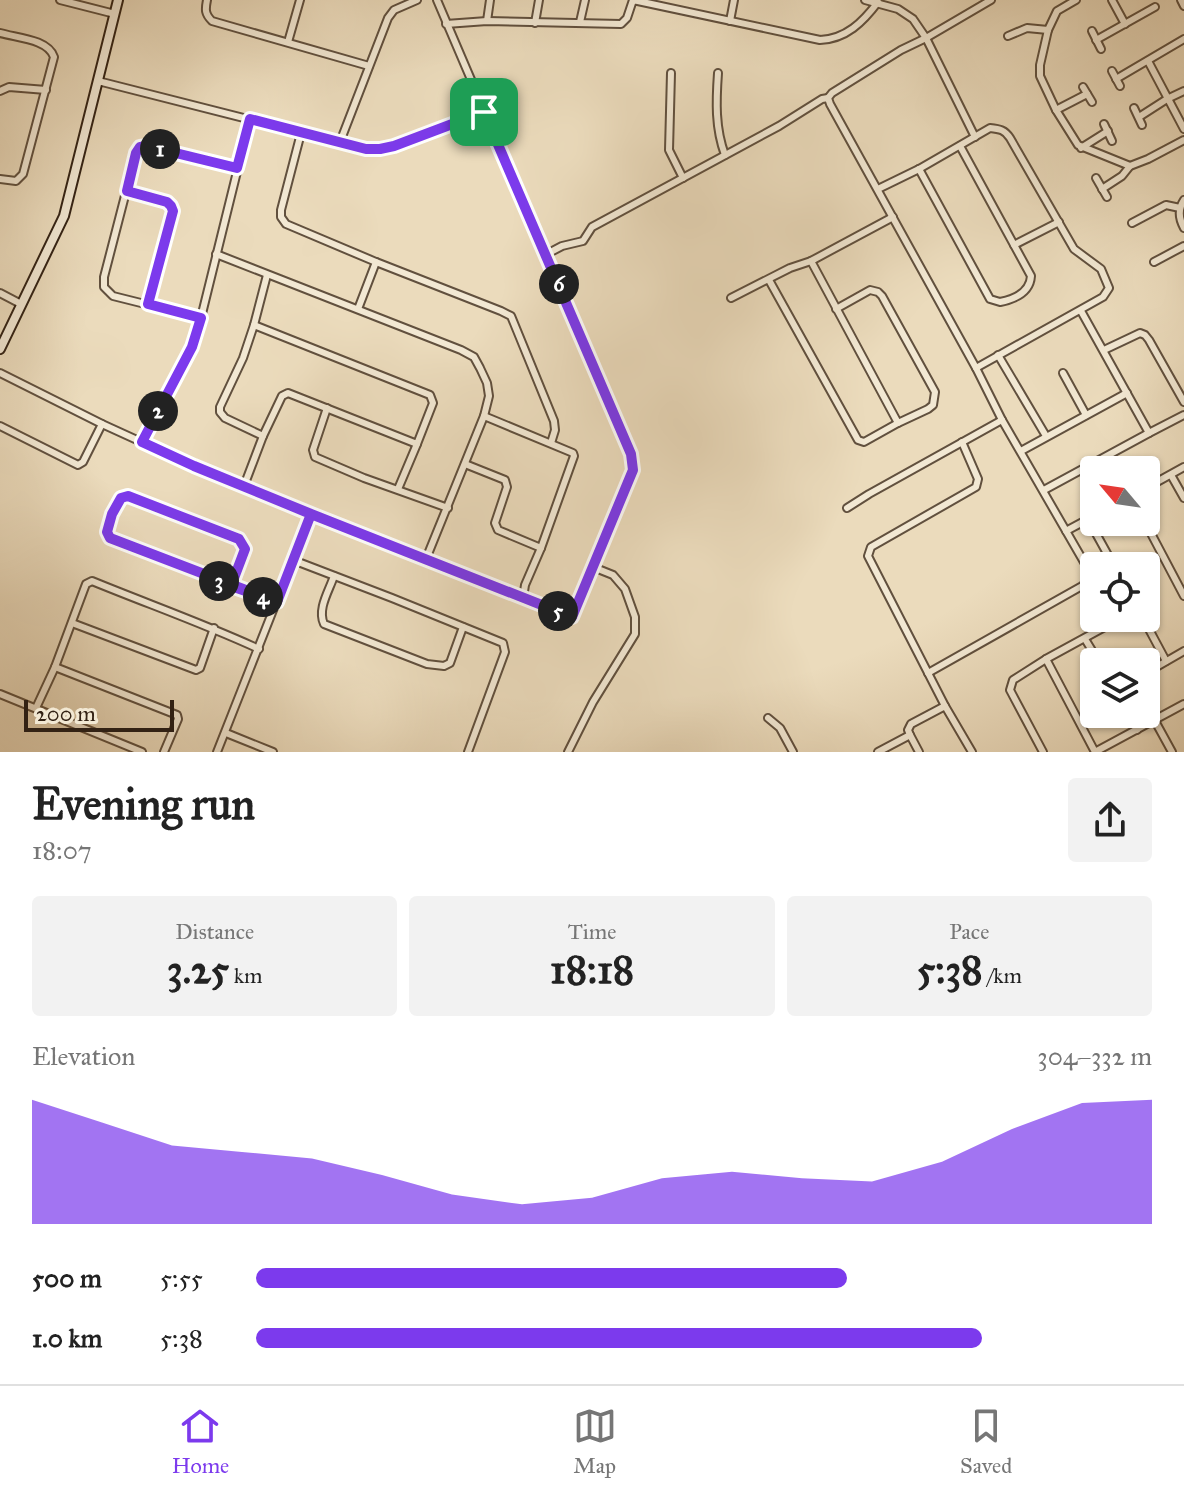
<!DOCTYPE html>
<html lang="en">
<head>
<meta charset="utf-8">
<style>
  :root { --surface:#fff; --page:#f2f2f2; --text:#222; --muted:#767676; --line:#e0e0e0; --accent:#7c3aed }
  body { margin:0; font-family:"IM FELL Great Primer",serif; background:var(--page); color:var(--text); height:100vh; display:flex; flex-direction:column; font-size:30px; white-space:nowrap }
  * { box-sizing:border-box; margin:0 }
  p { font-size:26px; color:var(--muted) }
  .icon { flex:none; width:44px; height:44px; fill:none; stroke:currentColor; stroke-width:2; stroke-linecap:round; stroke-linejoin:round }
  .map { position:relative; height:752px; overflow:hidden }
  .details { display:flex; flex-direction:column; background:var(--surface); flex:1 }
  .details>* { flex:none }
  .needle { width:52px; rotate:299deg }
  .buttons { position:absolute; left:1080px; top:456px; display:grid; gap:16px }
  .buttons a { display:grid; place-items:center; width:80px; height:80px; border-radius:8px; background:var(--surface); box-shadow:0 2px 6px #0004; font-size:40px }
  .scale { position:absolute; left:24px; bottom:20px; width:150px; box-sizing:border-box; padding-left:8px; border:4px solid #332214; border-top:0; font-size:22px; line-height:28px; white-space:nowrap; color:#332214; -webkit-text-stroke:6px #f2e8d3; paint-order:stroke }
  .pin { position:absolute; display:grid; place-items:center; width:68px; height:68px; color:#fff; margin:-34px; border-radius:16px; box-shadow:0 4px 12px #0006 }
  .km { position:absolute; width:40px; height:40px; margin:-20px; border-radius:50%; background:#222; color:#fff; font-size:22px; line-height:40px; text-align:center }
  .round { display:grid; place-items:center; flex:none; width:84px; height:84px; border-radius:8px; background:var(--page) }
  .summary { display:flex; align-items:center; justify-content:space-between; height:136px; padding:0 32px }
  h1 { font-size:44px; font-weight:700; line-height:60px }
  .stats { display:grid; grid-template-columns:repeat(3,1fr); gap:12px; height:136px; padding:8px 32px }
  .stats div { display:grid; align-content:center; border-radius:8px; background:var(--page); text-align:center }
  .stats b { font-size:40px; font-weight:700 }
  .stats small { font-size:22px; font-weight:400 }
  .stats p { font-size:22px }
  .chart { height:224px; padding:16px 32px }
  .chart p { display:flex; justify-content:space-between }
  .chart svg { width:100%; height:144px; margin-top:8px; fill:var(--accent); opacity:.7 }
  ul { padding:0 32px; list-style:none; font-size:26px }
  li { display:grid; grid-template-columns:128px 96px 1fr; align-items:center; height:60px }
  li i { height:20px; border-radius:10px; background:var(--accent) }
  .menu { display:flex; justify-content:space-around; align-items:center; height:112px; border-top:2px solid var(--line); background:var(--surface); font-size:22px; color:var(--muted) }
  .menu a { display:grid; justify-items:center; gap:4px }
  .menu .on { color:var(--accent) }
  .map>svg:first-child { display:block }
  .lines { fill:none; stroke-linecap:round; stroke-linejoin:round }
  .street-casing { stroke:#61503e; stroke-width:10 }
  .secondary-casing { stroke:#332214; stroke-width:12 }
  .street { stroke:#f2e8d3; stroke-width:6 }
  .secondary { stroke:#f2e8d3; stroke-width:8 }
  .route-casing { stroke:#fff; stroke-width:16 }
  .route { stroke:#7c3aed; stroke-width:10 }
</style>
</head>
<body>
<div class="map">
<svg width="1184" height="752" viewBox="0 0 1184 752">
  <rect width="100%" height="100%" fill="#ebdbbc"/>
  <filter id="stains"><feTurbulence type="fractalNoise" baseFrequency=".0025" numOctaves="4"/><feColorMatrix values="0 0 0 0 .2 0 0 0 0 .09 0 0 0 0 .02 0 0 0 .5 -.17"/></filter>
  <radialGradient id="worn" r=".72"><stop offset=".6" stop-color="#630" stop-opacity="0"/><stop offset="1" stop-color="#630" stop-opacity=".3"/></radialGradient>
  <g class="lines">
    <g class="street-casing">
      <g id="street">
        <polyline points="60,0 115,14"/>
        <path d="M207,0C205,10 205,14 212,21L369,66"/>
        <polyline points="865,0 898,9 913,19 926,38 975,137"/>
        <polyline points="1076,0 1057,11 1048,30 1040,65 1040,76 1056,110 1078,145 1130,166"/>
        <polyline points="1112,0 1125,24"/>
        <polyline points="1181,0 1184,6"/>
        <polyline points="487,21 490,0"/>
        <polyline points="730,21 734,0"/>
        <polyline points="580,22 585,0"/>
        <polyline points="535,23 539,0"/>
        <path d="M446,24L487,21L621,24L627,18L633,0L820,40C846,39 863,22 878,2"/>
        <polyline points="1092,31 1101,49"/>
        <path d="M0,33C17,38 48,39 54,57L23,174L16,181L0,179"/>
        <polyline points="1008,36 1027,28 1048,30"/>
        <polyline points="1096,40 1155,7"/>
        <polyline points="288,42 300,0"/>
        <polyline points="1148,61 1184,129"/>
        <polyline points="1112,71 1120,86"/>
        <polyline points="671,73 669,150 683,178"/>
        <path d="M718,73C716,101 715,128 725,155"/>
        <polyline points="1116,79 1184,39"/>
        <polyline points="98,81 366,149 380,149 394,146 484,112"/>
        <polyline points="1083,87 1092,102"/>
        <polyline points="0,91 9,87 46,90"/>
        <polyline points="1134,108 1142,125"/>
        <polyline points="1056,110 1087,94"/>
        <polyline points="1139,117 1167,99 1184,91"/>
        <polyline points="1104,124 1112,141"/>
        <polyline points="301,133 281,210 281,217 286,224 376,262 501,311 511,316 554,421 555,430 551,443"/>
        <polyline points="340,142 388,18 394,10 417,0"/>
        <polyline points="1081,148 1108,131"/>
        <path d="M919,169L990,299L1000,302C1015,299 1030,292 1031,276L960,146"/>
        <polyline points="1096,178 1107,197"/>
        <path d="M878,189L919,169L990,128C1000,129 1005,130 1010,138L1074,249L1101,269L1109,288L1103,297L976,368"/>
        <polyline points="1102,189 1122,176 1130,166 1148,159 1184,140"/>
        <polyline points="127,191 167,202 172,208 173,214 148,304"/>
        <path d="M1184,200C1178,209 1179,219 1184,228"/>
        <polyline points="1132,223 1166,205 1180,208"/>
        <polyline points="1014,245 1059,222"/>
        <polyline points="216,254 461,350 474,357 480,368 487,383 489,396 484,416 426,559"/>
        <polyline points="545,255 562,246 583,241 592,227 779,126 822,99 828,98"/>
        <polyline points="1154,262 1184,246"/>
        <polyline points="769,280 858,440 864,442 898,423"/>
        <polyline points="0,293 21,304"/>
        <polyline points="731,298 790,268 811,261"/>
        <polyline points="358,309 376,262"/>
        <polyline points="836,309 870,290 878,292 882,296 935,392 933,405 928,409 898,423 811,261 893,217"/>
        <polyline points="201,318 113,296 104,287 104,277 136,153 140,147 147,146 237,168"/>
        <polyline points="1104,350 1140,333 1145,335 1149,340 1184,402"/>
        <polyline points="998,355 1046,436"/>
        <polyline points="0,373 102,424 194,466 572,617 633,470 631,454 437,0"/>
        <polyline points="1063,373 1086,415"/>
        <polyline points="327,408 313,450 315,457 364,478 448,508"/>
        <polyline points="484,416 573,453 574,456 541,548 525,585 523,598"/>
        <polyline points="0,426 78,465 83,462 102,424"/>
        <polyline points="1149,433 1184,415"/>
        <polyline points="263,436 225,418 220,412 220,407 243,358 254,325 267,275"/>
        <polyline points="142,442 192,347 197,334 250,119"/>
        <polyline points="1021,451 1127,393"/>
        <polyline points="465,464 505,480 507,487 495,523 498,530 541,548"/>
        <polyline points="1171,475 1184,498"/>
        <polyline points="244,486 263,436 282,396 288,393 417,444 433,403 430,395 254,325"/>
        <polyline points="1146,488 1184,467"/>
        <polyline points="398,489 417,444"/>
        <polyline points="1044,490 1149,433 1081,311"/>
        <polyline points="847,508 869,494 1002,420"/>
        <polyline points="1088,519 1114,566"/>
        <polyline points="1145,522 1184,596"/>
        <polyline points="1066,531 1094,516"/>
        <polyline points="293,560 392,598 503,643 505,652 468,752"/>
        <path d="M334,576C329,591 317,609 324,624L427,664L444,666L450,663L463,627"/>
        <polyline points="231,586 245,549 239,539 128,496 121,498 112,514 107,532 110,538 277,602"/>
        <polyline points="1143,618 1166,661"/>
        <polyline points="72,623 196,670 200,668 214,628"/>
        <polyline points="1085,639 1099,662"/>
        <polyline points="1046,659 1095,752"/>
        <polyline points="55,667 177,715 178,719 164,752"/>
        <path d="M928,673L1082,586C1089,581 1090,576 1088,569L1002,420L976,368L830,104L828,98L832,93L901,50L926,38L991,0"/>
        <polyline points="1146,673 1184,651"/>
        <polyline points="0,694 142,752"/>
        <polyline points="945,706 868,556 871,547 976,487 978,479 962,442"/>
        <path d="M36,708L55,667L86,584L92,581C148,604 205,624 259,649"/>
        <polyline points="1128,714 1137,730"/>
        <polyline points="768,718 780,728 793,752"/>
        <polyline points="1155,721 1172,752"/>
        <polyline points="226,733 273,752"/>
        <polyline points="910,735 908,730 911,724 945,706 972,752"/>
        <polyline points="217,752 311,514"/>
        <polyline points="568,752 593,702 635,634 635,617 625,589 613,575 593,567"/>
        <polyline points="878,752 910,735 919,752"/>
        <polyline points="1043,752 1010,690 1013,680 1046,659 1121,618"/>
        <polyline points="1095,752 1184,704"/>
      </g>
    </g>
    <g class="secondary-casing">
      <polyline id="secondary" points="0,349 64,216 118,0"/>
    </g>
    <use href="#street" class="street"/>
    <use href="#secondary" class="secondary"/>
  </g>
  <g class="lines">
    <g class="route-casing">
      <polyline id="route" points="484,112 394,146 380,149 366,149 250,119 237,168 147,146 140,147 136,153 127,191 167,202 171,206 173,211 148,304 201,318 192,347 142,442 194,466 311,514 277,602 110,538 107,532 112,514 121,498 128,496 239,539 245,549 231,586 277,602 311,514 572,617 633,470 631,454 484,112"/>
    </g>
    <use href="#route" class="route"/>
  </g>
  <rect width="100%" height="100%" filter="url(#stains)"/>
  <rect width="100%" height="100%" fill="url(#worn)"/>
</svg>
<div class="buttons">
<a><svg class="needle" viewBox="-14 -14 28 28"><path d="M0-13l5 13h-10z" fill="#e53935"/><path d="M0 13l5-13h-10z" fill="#767676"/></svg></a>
<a><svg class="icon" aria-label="locate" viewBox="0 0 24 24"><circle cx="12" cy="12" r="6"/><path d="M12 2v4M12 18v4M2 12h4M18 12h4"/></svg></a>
<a><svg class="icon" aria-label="layers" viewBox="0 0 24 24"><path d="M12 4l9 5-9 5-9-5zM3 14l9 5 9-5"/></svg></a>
</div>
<div class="scale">200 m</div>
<div class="pin" style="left:484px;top:112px;background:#1e9e55"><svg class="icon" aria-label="arrive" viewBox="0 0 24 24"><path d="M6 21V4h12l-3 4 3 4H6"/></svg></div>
<b class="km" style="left:160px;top:149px">1</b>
<b class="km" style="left:158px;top:411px">2</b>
<b class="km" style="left:219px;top:581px">3</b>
<b class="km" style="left:263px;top:597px">4</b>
<b class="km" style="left:558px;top:611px">5</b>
<b class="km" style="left:559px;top:284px">6</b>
</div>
<section class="details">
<div class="summary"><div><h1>Evening run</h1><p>18:07</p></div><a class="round"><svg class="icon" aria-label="share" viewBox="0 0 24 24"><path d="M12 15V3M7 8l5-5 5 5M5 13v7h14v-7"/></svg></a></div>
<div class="stats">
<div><p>Distance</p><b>3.25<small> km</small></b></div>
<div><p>Time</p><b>18:18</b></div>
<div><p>Pace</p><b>5:38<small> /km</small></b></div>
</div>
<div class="chart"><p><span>Elevation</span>304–332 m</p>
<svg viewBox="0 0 160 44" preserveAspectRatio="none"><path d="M0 44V6L10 13L20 20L30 22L40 24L50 29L60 35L70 38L80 36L90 30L100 28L110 30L120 31L130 25L140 15L150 7L160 6V44z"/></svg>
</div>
<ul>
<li><b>500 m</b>5:55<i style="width:66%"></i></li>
<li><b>1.0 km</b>5:38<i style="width:81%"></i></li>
</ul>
</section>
<nav class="menu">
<a class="on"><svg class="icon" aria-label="home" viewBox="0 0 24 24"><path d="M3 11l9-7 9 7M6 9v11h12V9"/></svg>Home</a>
<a><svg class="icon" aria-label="map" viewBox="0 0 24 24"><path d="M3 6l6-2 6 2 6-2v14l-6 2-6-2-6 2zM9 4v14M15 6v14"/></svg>Map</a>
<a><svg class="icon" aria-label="saved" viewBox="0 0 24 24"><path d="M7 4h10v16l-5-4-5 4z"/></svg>Saved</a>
</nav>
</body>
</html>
